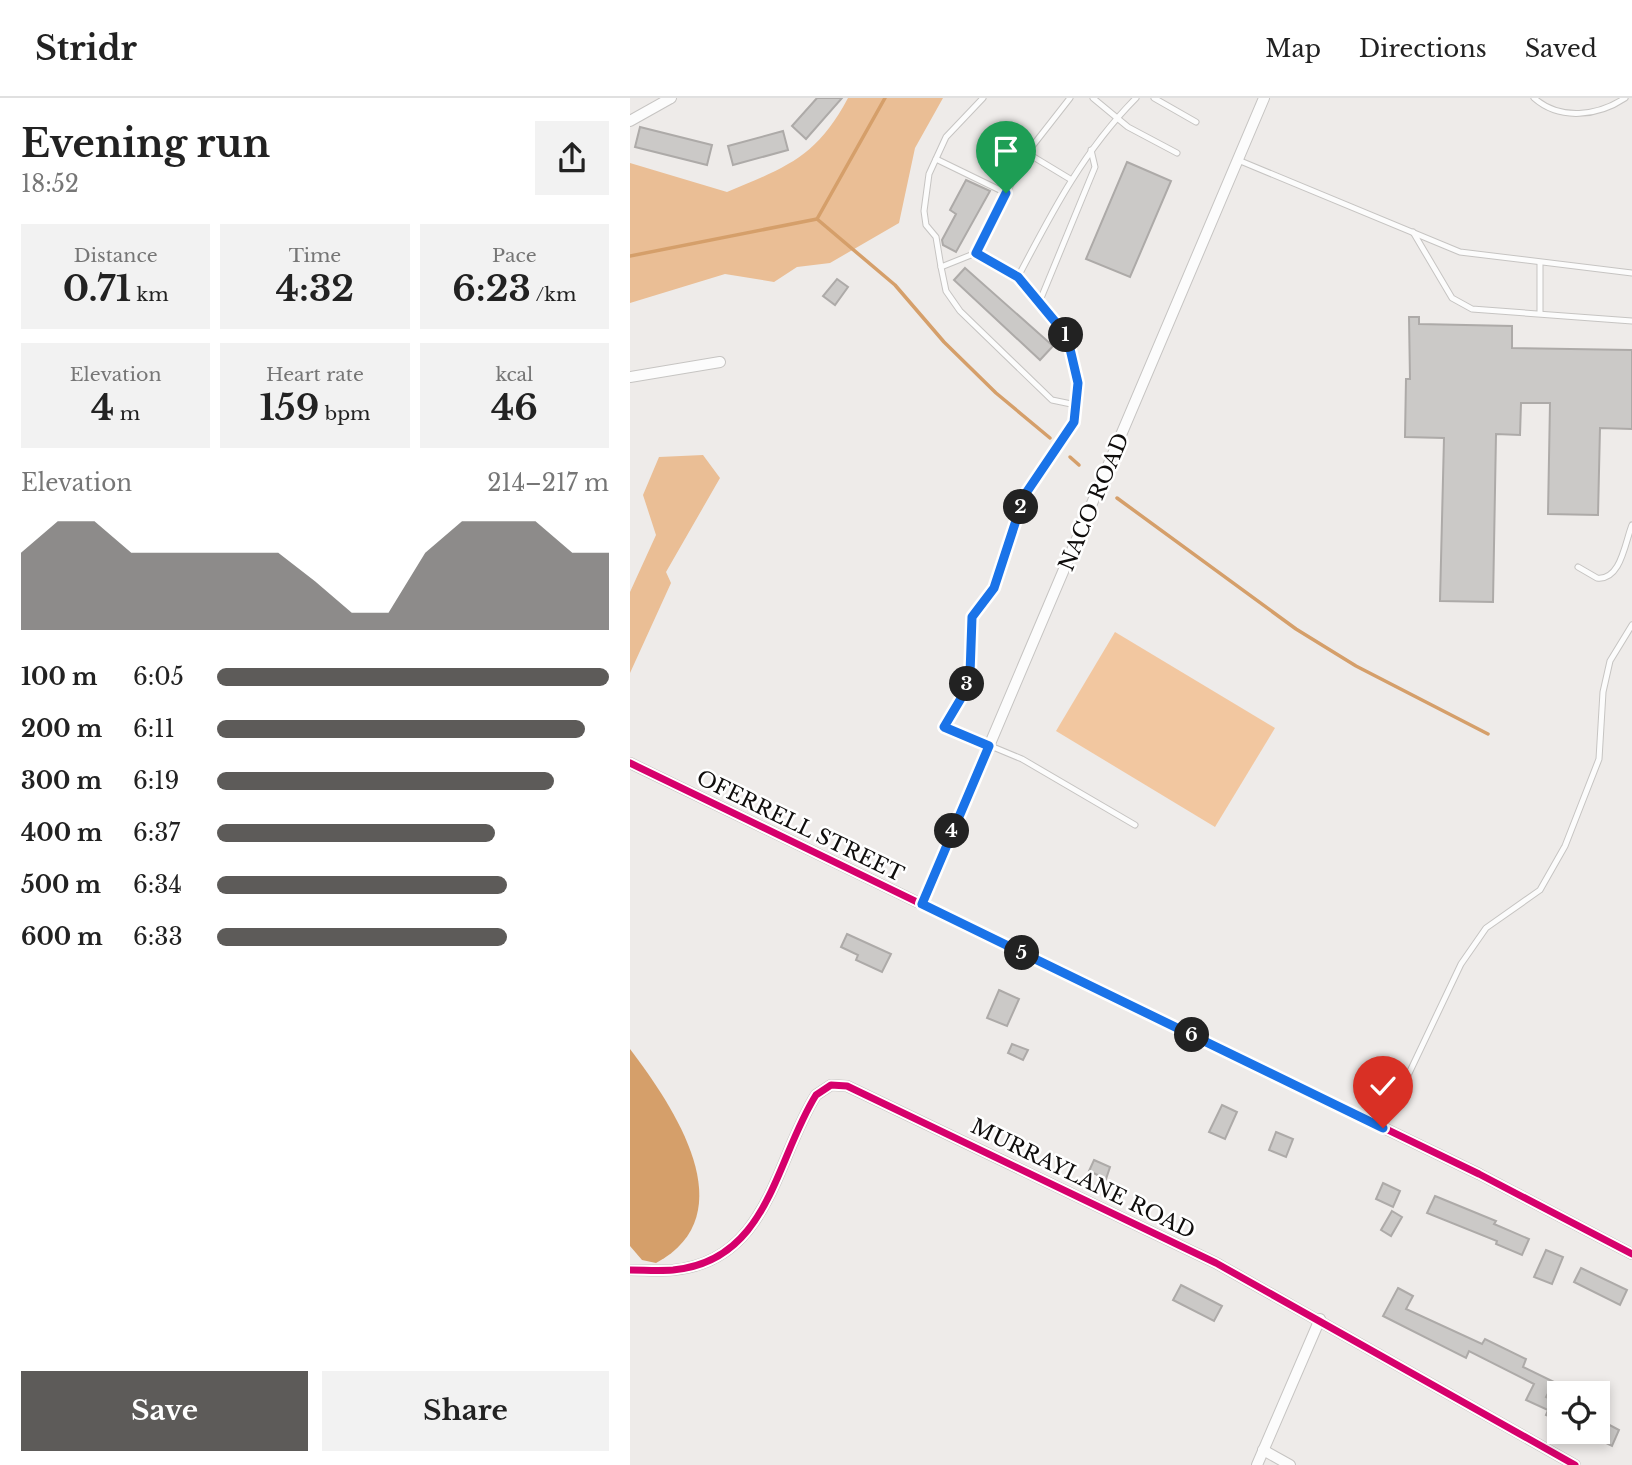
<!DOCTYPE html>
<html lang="en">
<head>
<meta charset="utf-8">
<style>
  :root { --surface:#fff; --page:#f2f2f2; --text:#222; --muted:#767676; --line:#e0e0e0; --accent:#5d5b59 }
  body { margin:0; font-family:"Libre Baskerville",serif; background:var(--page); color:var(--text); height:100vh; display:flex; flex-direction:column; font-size:26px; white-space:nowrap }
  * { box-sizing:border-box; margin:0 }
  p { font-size:23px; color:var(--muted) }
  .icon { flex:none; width:38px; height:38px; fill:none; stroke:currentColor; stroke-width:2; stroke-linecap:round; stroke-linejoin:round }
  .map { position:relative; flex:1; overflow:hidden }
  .sheet { display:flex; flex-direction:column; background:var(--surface); width:630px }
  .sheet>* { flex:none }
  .tools { position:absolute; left:917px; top:1283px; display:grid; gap:14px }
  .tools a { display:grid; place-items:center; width:63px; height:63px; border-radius:0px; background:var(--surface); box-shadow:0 4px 10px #0003; font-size:35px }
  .pin { position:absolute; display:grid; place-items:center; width:60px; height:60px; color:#fff; margin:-72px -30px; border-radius:50% 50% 50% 0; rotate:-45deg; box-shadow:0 0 7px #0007 }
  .pin .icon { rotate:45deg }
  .km { position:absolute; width:35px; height:35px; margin:-18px; border-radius:50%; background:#222; color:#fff; font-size:19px; line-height:35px; text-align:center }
  .round { display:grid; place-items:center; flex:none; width:74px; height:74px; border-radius:0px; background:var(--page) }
  .head { display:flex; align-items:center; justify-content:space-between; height:119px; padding:0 21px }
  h1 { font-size:38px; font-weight:700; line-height:52px }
  .figures { display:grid; grid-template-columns:repeat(3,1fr); gap:10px; height:119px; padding:7px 21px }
  .figures div { display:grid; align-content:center; border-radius:0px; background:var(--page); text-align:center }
  .figures b { font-size:35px; font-weight:700 }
  .figures small { font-size:19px; font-weight:400 }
  .figures p { font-size:19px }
  .chart { height:196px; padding:14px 21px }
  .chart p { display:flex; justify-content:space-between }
  .chart svg { width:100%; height:126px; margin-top:7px; fill:var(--accent); opacity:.7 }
  .action { display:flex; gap:14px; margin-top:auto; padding:14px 21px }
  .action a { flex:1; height:80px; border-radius:0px; background:var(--accent); color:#fff; font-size:28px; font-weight:700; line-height:80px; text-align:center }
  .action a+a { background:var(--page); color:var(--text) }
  ul { padding:0 21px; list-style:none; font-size:23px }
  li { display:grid; grid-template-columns:112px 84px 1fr; align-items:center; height:52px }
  li i { height:18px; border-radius:9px; background:var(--accent) }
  header { display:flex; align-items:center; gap:42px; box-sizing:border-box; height:98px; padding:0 35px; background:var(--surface); border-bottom:2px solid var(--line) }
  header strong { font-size:33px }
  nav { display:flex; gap:38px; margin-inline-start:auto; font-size:24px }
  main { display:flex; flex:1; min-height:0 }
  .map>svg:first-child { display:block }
  .green { fill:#f2c7a0 }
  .forest { fill:#eabe95 }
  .water { fill:#d59f6a }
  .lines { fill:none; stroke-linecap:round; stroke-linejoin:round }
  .stream { stroke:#d59f6a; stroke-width:3.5 }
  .building { fill:#cbc9c7; stroke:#adaaa8; stroke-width:2 }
  .service-casing { stroke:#c6c4c2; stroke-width:7 }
  .minor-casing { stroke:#c6c4c2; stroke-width:12 }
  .service { stroke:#fcfcfc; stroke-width:5 }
  .minor { stroke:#fcfcfc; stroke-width:10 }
  .cycleway-casing { stroke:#fff; stroke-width:11 }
  .cycleway { stroke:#d6006c; stroke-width:7 }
  .route-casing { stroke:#fff; stroke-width:14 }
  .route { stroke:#1a73e8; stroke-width:9 }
  .labels { text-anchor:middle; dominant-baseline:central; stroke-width:5; stroke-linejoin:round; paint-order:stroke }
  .street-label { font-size:21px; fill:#0f0d0c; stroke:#fff }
</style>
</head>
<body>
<header>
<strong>Stridr</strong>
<nav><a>Map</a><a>Directions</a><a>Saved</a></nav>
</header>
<main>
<section class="sheet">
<div class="head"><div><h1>Evening run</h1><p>18:52</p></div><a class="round"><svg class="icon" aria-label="share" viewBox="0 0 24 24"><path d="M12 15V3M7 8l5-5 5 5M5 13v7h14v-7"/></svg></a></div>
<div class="figures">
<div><p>Distance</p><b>0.71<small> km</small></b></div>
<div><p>Time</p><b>4:32</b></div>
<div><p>Pace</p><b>6:23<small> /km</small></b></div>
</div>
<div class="figures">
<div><p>Elevation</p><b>4<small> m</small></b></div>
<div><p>Heart rate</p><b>159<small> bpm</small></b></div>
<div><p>kcal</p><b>46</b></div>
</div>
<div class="chart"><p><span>Elevation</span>214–217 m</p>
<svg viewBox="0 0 160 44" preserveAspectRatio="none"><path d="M0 44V17L10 6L20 6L30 17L40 17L50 17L60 17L70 17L80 27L90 38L100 38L110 17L120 6L130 6L140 6L150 17L160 17V44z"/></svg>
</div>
<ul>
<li><b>100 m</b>6:05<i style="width:100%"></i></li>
<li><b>200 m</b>6:11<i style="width:94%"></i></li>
<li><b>300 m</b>6:19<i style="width:86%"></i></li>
<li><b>400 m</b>6:37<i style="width:71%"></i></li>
<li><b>500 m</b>6:34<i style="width:74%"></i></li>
<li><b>600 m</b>6:33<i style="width:74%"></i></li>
</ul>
<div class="action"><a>Save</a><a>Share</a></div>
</section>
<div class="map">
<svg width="1002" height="1367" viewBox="0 0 1002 1367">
  <rect width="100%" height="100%" fill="#eeebe9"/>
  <polygon class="green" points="485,534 645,630 585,729 426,633"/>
  <g class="forest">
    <path d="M218,0H313L285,50L269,125L200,165L167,169L144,184L95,176L0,205V65L97,94C156,69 186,60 218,0Z"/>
    <polygon points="73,357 90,380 36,474 41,485 0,575 0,494 26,437 13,397 29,359"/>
  </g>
  <path class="water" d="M0,951C43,1008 117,1116 26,1165L12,1162L0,1148Z"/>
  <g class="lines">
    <g class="stream">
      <polyline points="187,121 265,187 314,244 366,295 420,340"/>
      <polyline points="0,158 187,121 255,0"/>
      <polyline points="440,359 449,367"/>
      <polyline points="487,400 666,531 726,568 858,636"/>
    </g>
  </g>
  <g class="building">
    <polygon points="187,0 212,0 176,41 162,28"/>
    <polygon points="10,29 82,47 77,67 5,49"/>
    <polygon points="153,33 158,52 103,67 98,48"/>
    <polygon points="497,64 541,83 500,179 456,161"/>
    <polygon points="336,82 360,93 326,154 313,147 312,142 326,116 320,112"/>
    <polygon points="335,170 423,248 410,262 324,182"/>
    <polygon points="207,181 218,189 205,207 193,198"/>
    <polygon points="779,219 789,219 789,226 882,228 882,250 1002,252 1002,331 970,330 968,417 918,416 920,305 891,305 890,337 866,336 863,504 810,503 814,340 775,339 776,281 780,281"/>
    <polygon points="217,836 261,856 252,874 226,862 228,857 211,849"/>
    <polygon points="369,892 389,901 377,928 357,920"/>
    <polygon points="382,946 398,952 393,962 378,955"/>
    <polygon points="592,1007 607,1014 595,1041 579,1034"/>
    <polygon points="646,1034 663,1041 656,1059 639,1052"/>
    <polygon points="464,1062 480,1069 476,1081 459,1073"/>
    <polygon points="753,1085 770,1093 763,1109 746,1101"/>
    <polygon points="805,1098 866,1123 864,1126 899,1141 892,1157 866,1146 867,1143 797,1115"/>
    <polygon points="762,1113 772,1119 761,1138 751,1132"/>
    <polygon points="916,1152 933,1159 922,1186 904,1179"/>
    <polygon points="951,1170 997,1192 990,1207 944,1184"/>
    <polygon points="551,1187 592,1208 584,1223 543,1202"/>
    <polygon points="768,1190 783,1198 776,1211 852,1246 855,1241 896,1261 893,1269 924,1284 916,1299 929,1305 929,1323 916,1317 918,1312 896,1302 904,1286 839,1253 836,1260 753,1218"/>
    <polygon points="972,1323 989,1332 982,1348 964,1339"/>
  </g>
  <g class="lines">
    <g class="service-casing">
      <g id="service">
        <polyline points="463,0 498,29 547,55"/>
        <polyline points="524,0 566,24"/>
        <path d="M904,0C930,23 968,18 995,0"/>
        <polyline points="397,55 440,81"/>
        <polyline points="306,61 376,95"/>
        <polyline points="608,62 830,154 1002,175"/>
        <polyline points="783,134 822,200 842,211 1002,223"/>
        <polyline points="346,155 311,169 306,139 296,127 294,113 299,76 316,39 353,0"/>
        <polyline points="910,166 910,215"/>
        <polyline points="311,169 316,193 330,213 422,302 446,307"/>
        <polyline points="388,179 346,155 397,55 440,0"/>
        <polyline points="409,205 465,69 461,52"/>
        <path d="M948,469L967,480C991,483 995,444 1002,427"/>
        <path d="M505,727L392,661L315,629L333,597L340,576L342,519L364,490L394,398L444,324L448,285L437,238L388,179C422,114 454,52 506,0"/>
        <polyline points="753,1030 831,866 856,830 910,792 935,748 969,661 973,594 980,563 1002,527"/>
      </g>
    </g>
    <g class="minor-casing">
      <g id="minor">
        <polyline points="0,23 41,0"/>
        <polyline points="0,279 90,264"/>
        <polyline points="0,665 849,1076 1002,1156"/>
        <polyline points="292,806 634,0"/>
        <path d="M0,1172C14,1172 29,1173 43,1172C139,1163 145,1062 186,997L201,987L217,988L586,1165L945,1367"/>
        <polyline points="633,1352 660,1367"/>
        <polyline points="627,1367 690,1221"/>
      </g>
    </g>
    <use href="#service" class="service"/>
    <use href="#minor" class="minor"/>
    <g class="cycleway-casing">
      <g id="cycleway">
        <polyline points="0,665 849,1076 1002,1156"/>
        <path d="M0,1172C14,1172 29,1173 43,1172C139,1163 145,1062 186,997L201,987L217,988L586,1165L945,1367"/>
      </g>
    </g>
    <use href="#cycleway" class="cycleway"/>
  </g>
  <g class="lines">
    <g class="route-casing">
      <polyline id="route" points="376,95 346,155 388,179 437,238 448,285 444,324 394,398 364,490 342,519 340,576 333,597 314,629 359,648 292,806 753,1030"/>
    </g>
    <use href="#route" class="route"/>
  </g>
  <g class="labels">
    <g class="street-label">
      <text transform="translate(464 404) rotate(-67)">NACO ROAD</text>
      <text transform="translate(170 728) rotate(26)">OFERRELL STREET</text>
      <text transform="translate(453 1081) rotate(26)">MURRAYLANE ROAD</text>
    </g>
  </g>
</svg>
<div class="tools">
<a><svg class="icon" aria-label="locate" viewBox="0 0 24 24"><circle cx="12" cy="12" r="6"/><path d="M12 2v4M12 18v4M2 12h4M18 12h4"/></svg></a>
</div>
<div class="pin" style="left:376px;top:95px;background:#1e9e55"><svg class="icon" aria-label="arrive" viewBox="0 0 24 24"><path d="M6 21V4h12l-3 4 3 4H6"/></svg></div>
<div class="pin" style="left:753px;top:1030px;background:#d93025"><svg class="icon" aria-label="check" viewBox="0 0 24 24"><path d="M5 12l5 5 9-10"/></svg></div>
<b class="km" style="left:436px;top:237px">1</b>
<b class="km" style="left:391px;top:409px">2</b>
<b class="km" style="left:337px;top:586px">3</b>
<b class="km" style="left:322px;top:733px">4</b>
<b class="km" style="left:392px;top:855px">5</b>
<b class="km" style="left:562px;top:937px">6</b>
</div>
</main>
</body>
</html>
